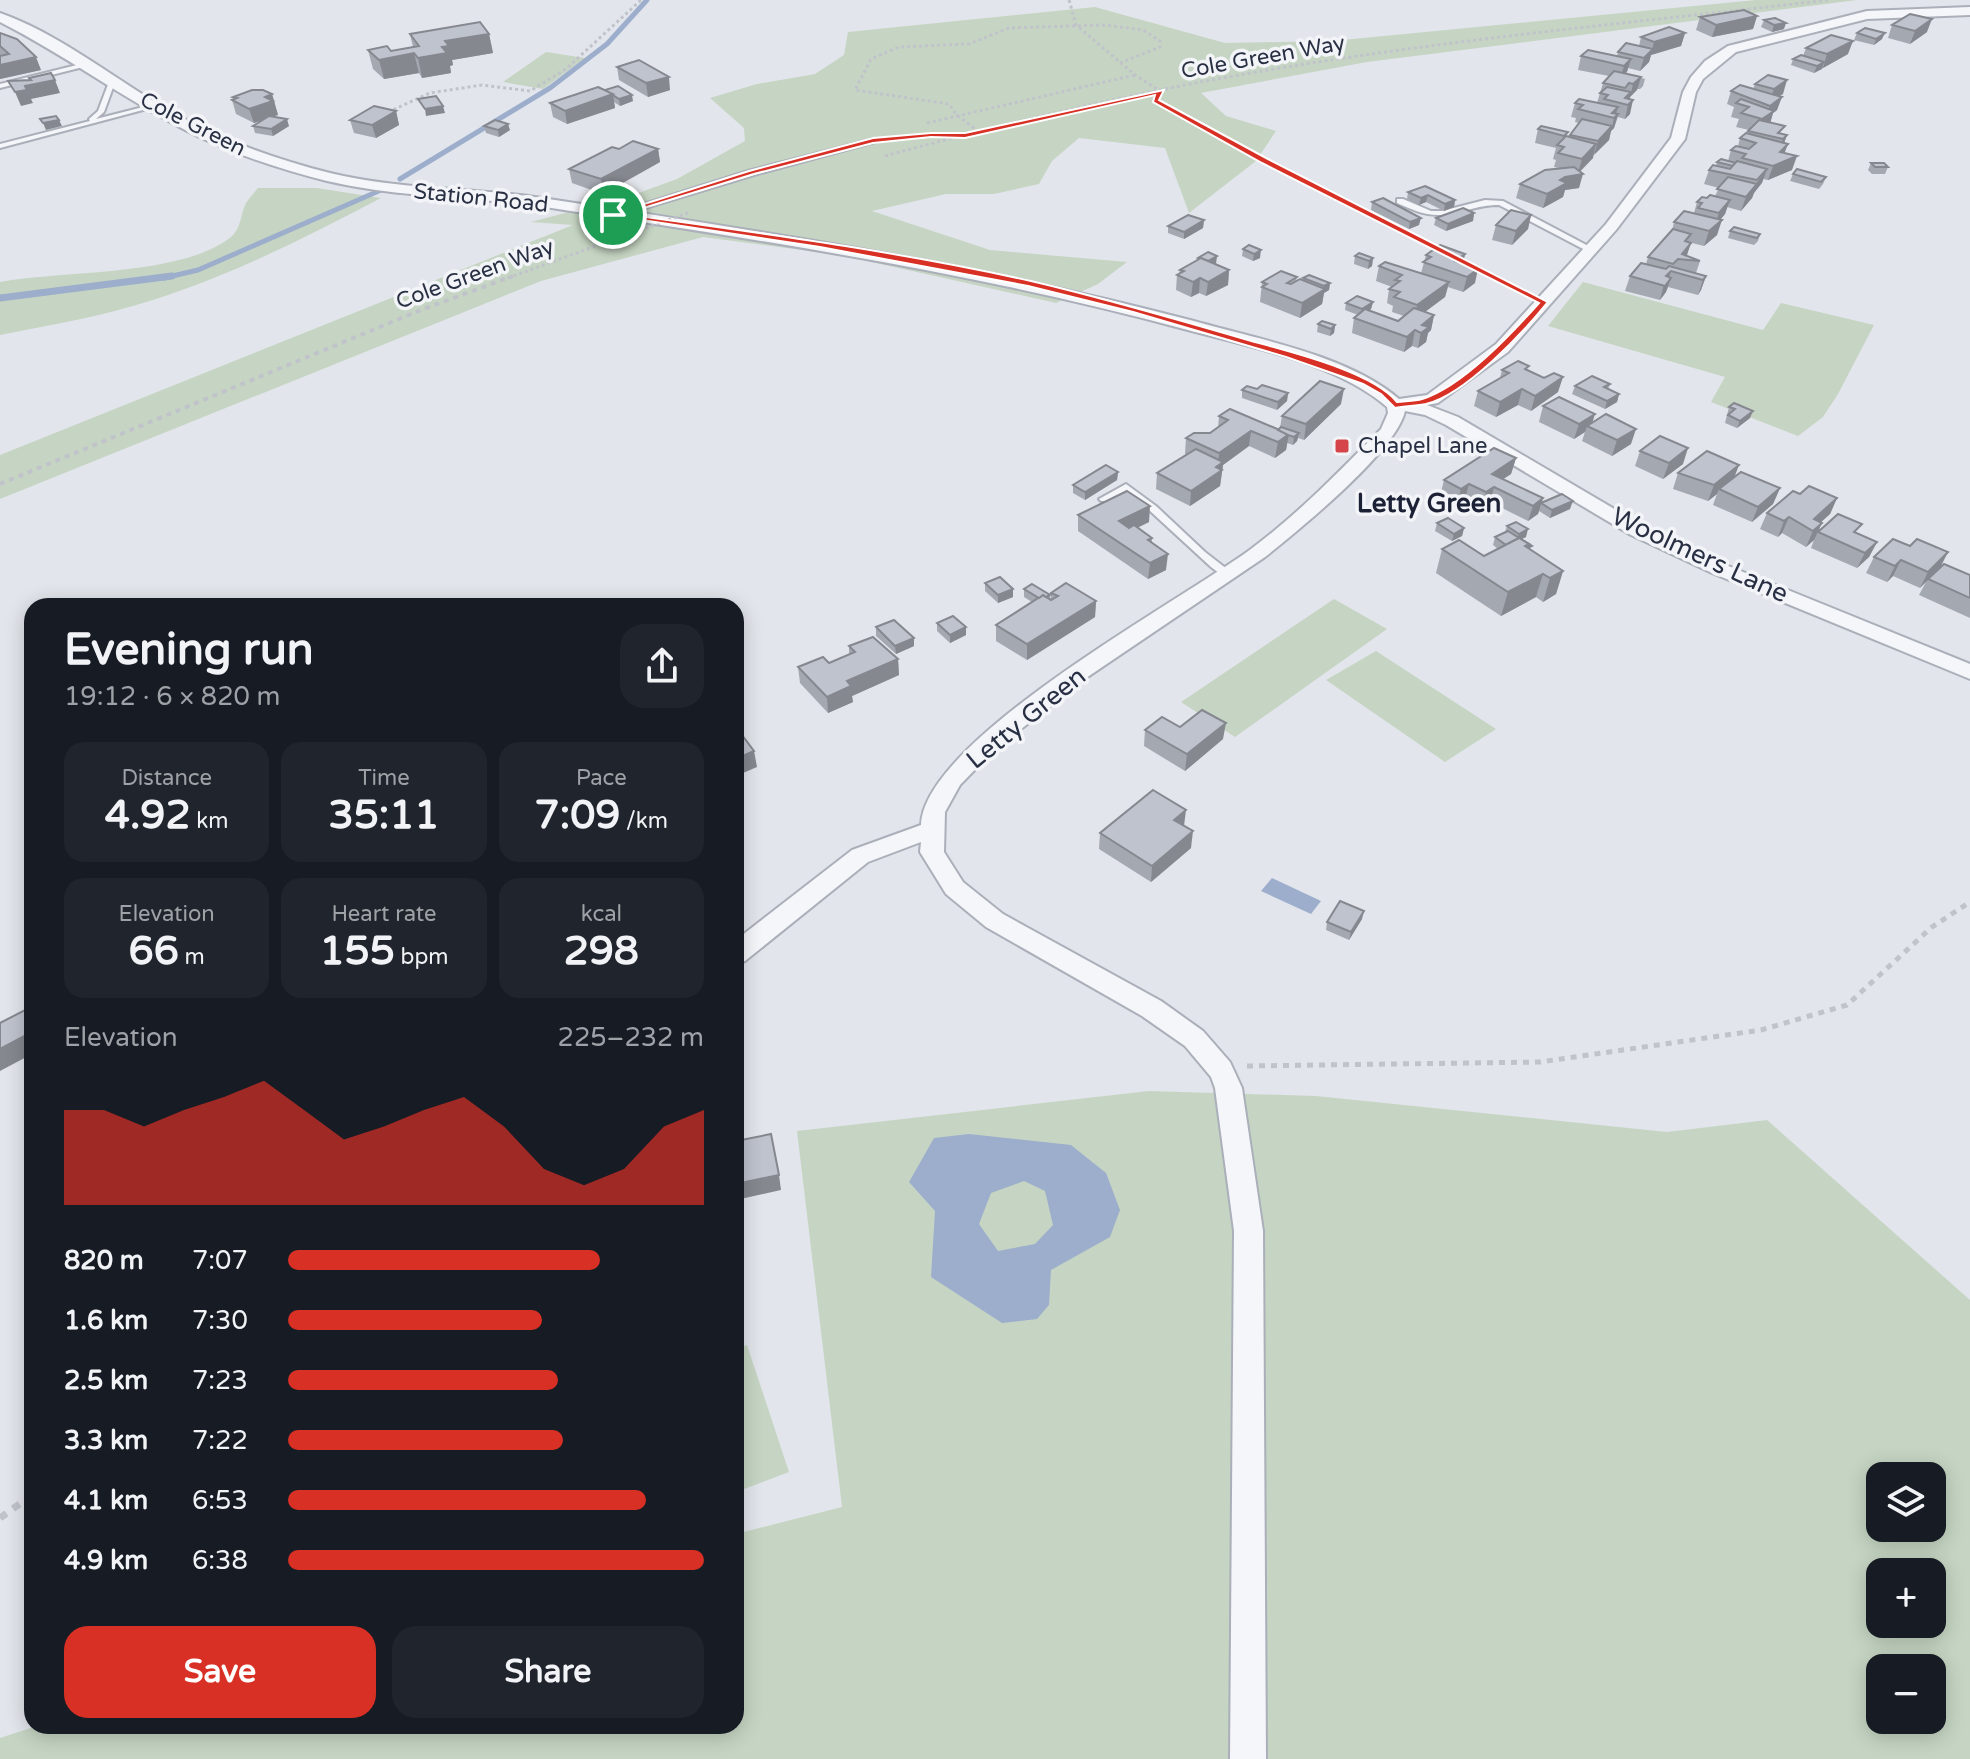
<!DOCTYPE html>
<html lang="en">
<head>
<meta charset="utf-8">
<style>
  :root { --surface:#171b24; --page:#20242c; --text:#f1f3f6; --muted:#9ea1a6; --accent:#d93025 }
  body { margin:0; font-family:"Varela Round",sans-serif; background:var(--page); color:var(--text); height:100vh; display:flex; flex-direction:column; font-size:30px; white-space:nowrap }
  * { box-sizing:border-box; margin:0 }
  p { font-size:26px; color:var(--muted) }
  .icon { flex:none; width:44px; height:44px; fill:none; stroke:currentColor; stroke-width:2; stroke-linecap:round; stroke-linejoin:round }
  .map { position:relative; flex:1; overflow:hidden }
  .drawer { position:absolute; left:24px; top:598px; width:720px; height:1136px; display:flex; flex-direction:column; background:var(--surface); border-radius:24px; box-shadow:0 4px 20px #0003 }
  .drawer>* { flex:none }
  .controls { position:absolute; left:1866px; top:1462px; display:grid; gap:16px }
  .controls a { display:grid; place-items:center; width:80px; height:80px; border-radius:16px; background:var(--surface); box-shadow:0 4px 20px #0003; font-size:40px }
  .pin { position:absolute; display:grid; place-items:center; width:68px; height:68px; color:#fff; margin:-34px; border:4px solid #fff; border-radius:50%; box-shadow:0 2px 8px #0007 }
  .round { display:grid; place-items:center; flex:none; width:84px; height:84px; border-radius:24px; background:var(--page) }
  .overview { display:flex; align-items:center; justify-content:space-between; height:136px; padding:0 40px }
  h1 { font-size:44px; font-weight:700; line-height:60px }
  .figures { display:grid; grid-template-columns:repeat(3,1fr); gap:12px; height:136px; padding:8px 40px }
  .figures div { display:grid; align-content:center; border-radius:20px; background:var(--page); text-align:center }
  .figures b { font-size:40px; font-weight:700 }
  .figures small { font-size:22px; font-weight:400 }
  .figures p { font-size:22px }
  .chart { height:224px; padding:16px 40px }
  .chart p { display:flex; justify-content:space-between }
  .chart svg { width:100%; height:144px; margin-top:8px; fill:var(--accent); opacity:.7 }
  .cta { display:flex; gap:16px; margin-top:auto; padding:16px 40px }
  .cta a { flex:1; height:92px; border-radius:24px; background:var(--accent); color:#fff; font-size:32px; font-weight:700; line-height:92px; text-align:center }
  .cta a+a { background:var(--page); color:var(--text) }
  ul { padding:0 40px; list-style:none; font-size:26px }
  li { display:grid; grid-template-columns:128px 96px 1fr; align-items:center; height:60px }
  li i { height:20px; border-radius:10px; background:var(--accent) }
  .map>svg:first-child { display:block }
  .green { fill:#c6d5c3; fill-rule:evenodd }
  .water { fill:#9caecc; fill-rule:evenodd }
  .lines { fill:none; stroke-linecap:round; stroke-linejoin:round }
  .stream-far1 { stroke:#9caecc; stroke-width:5 }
  .stream { stroke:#9caecc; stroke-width:7 }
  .service-casing { stroke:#aaafb9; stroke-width:4 }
  .minor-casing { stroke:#aaafb9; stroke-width:4 }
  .path-far3 { stroke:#c0c3ca; stroke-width:3; stroke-dasharray:3 3; stroke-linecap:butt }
  .path-far2 { stroke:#c0c3ca; stroke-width:4; stroke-dasharray:5 5; stroke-linecap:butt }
  .path-far1 { stroke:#c0c3ca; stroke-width:5; stroke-dasharray:6 6; stroke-linecap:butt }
  .path { stroke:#c0c3ca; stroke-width:7; stroke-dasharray:8 8; stroke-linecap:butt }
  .service { fill:#f5f6f9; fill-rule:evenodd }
  .minor { fill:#f5f6f9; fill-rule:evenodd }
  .path-bridge { stroke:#c0c3ca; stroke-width:3; stroke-dasharray:3 3; stroke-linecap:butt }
  .wall { fill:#a4a8b1 }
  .shaded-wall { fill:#868890 }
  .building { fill:#bfc3ce; stroke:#868890; stroke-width:2 }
  .route { fill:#d93025; stroke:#fff; stroke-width:2; fill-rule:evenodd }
  .poi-dot { fill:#d44448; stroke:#f2f4f8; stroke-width:3 }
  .labels { text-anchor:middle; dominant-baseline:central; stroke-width:7; stroke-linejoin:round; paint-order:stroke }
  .far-street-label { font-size:22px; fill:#293044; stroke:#f2f4f8 }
  .far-poi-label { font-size:22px; fill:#293044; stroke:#f2f4f8; text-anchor:start }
  .far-quarter-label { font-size:26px; font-weight:bold; fill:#1c2135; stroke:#f2f4f8 }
  .street-label { font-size:26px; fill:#293044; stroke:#f2f4f8 }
</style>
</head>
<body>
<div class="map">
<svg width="1970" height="1759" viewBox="0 0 1970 1759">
  <rect width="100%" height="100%" fill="#e2e5eb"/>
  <g class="green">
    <polygon points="1756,0 1857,0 1367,62 1201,93 1226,116 1276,131 1256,161 1189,213 1165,148 1079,138 1052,161 1039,184 994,194 946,194 872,211 990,250 1127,262 1098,284 1056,303 840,255 703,237 541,281 0,499 0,455 573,225 531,222 633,195 677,179 745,141 744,128 710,98 757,84 815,74 844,55 848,32 1095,7 1225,43 1332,41"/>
    <polygon points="546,52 585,58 543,89 503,82"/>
    <path d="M258,188H317L381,198C301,240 220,281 133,306C89,319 44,326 0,335V282C64,270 180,277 231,237C242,227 240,215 246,203C249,198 254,193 258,188Z"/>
    <polygon points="1583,282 1763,330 1781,303 1874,325 1838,394 1823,417 1798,436 1711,402 1725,377 1548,326"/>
    <polygon points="1334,599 1387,629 1235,737 1181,702"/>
    <polygon points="1376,651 1496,729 1445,762 1326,680"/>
    <path d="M1149,1091L1316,1096L1667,1132L1767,1120L1970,1300V1759H0V1738L37,1726H736V1534L842,1507L797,1131ZM1880,1476H1932V1528H1880ZM1880,1572H1932V1624H1880ZM1880,1668H1932V1720H1880Z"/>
    <polygon points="747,1345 789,1472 736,1492 736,1349"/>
  </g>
  <g class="water">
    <polygon points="1272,878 1321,901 1311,914 1261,891"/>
    <path d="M969,1134L1071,1145L1106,1173L1120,1210L1110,1237L1051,1270L1049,1305L1037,1319L1002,1323L931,1277L935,1211L909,1182L934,1138ZM1024,1181L1045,1191L1053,1225L1035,1244L998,1251L979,1224L991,1193Z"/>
  </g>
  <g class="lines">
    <g class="stream-far1">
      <polyline points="400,179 550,88 607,44 647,0"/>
      <polyline points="164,278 198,270 381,190"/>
    </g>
    <polyline class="stream" points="0,298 172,276"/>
    <g class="service-casing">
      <g id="service">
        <polygon points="85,63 88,65 87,66 0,88 0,84"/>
        <polygon points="112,80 115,82 104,112 96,119 155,104 158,106 0,148 0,144 90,121 89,119 98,111 109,82"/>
        <polygon points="873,139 876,141 875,142 754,175 616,217 609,215 748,171"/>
        <path d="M1397,199H1403L1431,211H1442L1485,200L1503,201L1594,249L1587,251L1499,205C1475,205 1462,214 1441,215C1425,216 1411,209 1397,203Z"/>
        <polygon points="1126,484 1156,506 1205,552 1232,573 1232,577 1224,577 1211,567 1149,510 1126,491 1107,501 1101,501 1099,499"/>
      </g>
    </g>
    <g class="minor-casing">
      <path id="minor" d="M1970,7V15L1867,19L1736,52L1703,79L1696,92L1685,139L1616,230L1508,352L1438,403L1427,405L1458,417L1645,527L1726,565L1970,664V679L1712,573L1631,535L1446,425L1425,415L1405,411C1396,451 1300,529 1265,557L1086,678L993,751L960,785L945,812L944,852L963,882L1003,914L1161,1001L1203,1031L1230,1062L1242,1088L1263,1231L1266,1759H1230L1234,1231L1215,1088L1211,1077L1185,1046L1142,1016L986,927L946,894L920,852L921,842L868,862L745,961L736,964V940L852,850L921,825C924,739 1182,600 1251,549C1298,514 1340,471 1381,429L1388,413L1387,407C1337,363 1247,346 1184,329C974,272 759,240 545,207C472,196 399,198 327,181C280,169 233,154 189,132C124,99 65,55 0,22V13C57,33 108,74 160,105C213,137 270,158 330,173C400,190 471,187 542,198C761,231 979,264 1194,321C1257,339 1348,355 1399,399L1427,395L1496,344L1606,224L1671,138L1683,92L1691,77L1705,61L1728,46L1867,11Z"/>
    </g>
    <g class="path-far3">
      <polyline points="1069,0 1076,25 1135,75 1160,91"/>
      <polyline points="1161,92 1155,100 1265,161 1443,250"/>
      <polyline points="388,112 430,93 482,85 530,91 566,69 641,0"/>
      <polyline points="927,123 1135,75"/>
      <polyline points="979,132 956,114 949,104 855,90 871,59 899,47 969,44 1009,28 1105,25 1143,30 1160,41 1160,47 1120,63"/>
      <polyline points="890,139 956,135"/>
      <path d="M885,156C1010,122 1136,92 1263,71C1450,39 1640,22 1828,0"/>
      <polyline points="1459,258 1498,278"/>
      <polyline points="508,278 623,236"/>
    </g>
    <g class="path-far2">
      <polyline points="1495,276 1525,292"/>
      <polyline points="0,484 421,310 513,276"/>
    </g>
    <polyline class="path-far1" points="1247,1066 1540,1062 1761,1030 1847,1005 1932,927 1970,902"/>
    <polyline class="path" points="0,1518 32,1495"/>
    <use href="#service" class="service"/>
    <use href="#minor" class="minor"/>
    <polyline class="path-bridge" points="640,230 688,213"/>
  </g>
  <g class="wall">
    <polygon points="1757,16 1753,29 1712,37 1696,30 1700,17"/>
    <polygon points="1764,20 1784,29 1772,32 1761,27"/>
    <polygon points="1892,25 1927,32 1910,44 1888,38"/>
    <polygon points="0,33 41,70 0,79"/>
    <polygon points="1685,33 1681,46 1651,55 1649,62 1640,71 1628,68 1626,73 1645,79 1643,86 1640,89 1637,89 1630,97 1630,114 1625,119 1618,117 1614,128 1611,131 1609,140 1593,155 1593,158 1580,172 1579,188 1565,190 1563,197 1543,208 1516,198 1520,184 1559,168 1554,167 1556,160 1553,159 1556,148 1535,143 1538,129 1568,132 1566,137 1570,137 1579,123 1575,122 1576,118 1571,117 1575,103 1597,103 1603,83 1609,76 1578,70 1581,56 1617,56 1618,52 1639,46 1641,37"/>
    <polygon points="1857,33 1882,39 1874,45 1854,40"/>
    <polygon points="410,34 489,34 493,53 452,60 453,65 450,66 451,73 422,78 419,73 384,79 373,69 368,50 391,51 413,47"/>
    <polygon points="1806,48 1848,54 1814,73 1791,65 1793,59 1803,56"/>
    <polygon points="617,67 670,90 648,97 619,80"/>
    <polygon points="1768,75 1783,94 1779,96 1777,110 1773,113 1770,123 1782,134 1787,135 1784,143 1784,153 1792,170 1768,180 1763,179 1754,193 1752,198 1741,211 1727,207 1725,214 1720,220 1717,235 1704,246 1688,242 1687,256 1700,261 1696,273 1706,276 1701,290 1698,295 1668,287 1666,292 1660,300 1625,291 1630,276 1646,264 1648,257 1672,231 1674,222 1694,213 1697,202 1715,196 1719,188 1704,184 1709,170 1716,166 1717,162 1728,161 1731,150 1738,146 1740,138 1747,133 1749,130 1736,127 1739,119 1731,117 1734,107 1727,104 1731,91 1753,89 1755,84"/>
    <polygon points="598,87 633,101 620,106 614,102 615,108 567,124 553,117 550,103"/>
    <polygon points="272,94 278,115 272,116 289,126 273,136 255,133 253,126 265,119 254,123 236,114 232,100 234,99 233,97"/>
    <polygon points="396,111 399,125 376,138 354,133 350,120"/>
    <polygon points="484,126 510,130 499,137 486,133"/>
    <polygon points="619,149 658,149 660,162 603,194 572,183 569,169"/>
    <polygon points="1871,163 1888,167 1885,174 1872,174 1868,170"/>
    <polygon points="1793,174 1826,177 1823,184 1819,189 1790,181"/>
    <polygon points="1408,192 1455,200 1454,207 1444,211 1426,202 1419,205 1407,199"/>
    <polygon points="1372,202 1419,225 1409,229 1371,210"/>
    <polygon points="1474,213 1473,221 1446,231 1434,225 1436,218"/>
    <polygon points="1531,215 1528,229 1512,245 1492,240 1496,225"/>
    <polygon points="1204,220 1203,228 1184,239 1168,233 1168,226"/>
    <polygon points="1730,231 1760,234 1758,241 1754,245 1728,238"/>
    <polygon points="1249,245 1260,258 1253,261 1242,256 1243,249"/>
    <polygon points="1465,254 1463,263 1475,283 1463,292 1448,287 1445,297 1425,312 1434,315 1431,330 1428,333 1426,342 1418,348 1412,346 1404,352 1352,333 1354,318 1358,315 1345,310 1346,303 1373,302 1371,309 1369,311 1398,321 1404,316 1392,312 1393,306 1387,303 1389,289 1392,287 1376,281 1379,266 1421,273 1426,255"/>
    <polygon points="1217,256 1215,264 1229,270 1228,285 1206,296 1199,293 1191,297 1176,290 1177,275 1179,274 1180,270 1198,260 1198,258"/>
    <polygon points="1355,256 1373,258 1372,266 1368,269 1354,264"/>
    <polygon points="1297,277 1296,281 1303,280 1303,278 1330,283 1329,290 1324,293 1322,304 1300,318 1260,302 1262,282"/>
    <polygon points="1318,324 1335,325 1334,333 1330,336 1317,332"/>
    <polygon points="1502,370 1528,370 1558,392 1531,411 1518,405 1496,417 1474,406 1478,391 1500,378"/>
    <polygon points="1610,384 1608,389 1619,394 1617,402 1605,409 1572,394 1575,386"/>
    <polygon points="1257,389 1288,393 1287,401 1277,410 1242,398 1242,390"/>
    <polygon points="1734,403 1750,418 1737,428 1725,423 1729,407"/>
    <polygon points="1341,404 1304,440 1298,438 1297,441 1293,445 1287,443 1286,450 1275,458 1249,446 1223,465 1220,486 1190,506 1156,489 1157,473 1187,454 1185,454 1186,438 1210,433 1218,428 1219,416 1278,430 1280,428 1282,416"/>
    <polygon points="1543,406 1592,423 1631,444 1612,456 1582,441 1585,432 1574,439 1539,422"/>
    <polygon points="1640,451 1683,464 1663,479 1635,466"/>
    <polygon points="1516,458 1511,474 1503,479 1543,498 1542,503 1570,509 1550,518 1539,511 1538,514 1528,521 1490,502 1482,508 1465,499 1457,504 1440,496 1444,480"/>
    <polygon points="1118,472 1117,480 1085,500 1073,493 1073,485"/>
    <polygon points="1678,473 1735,476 1780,488 1773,504 1752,522 1713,505 1717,494 1708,501 1673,489"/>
    <polygon points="1800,494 1837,498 1830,514 1821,522 1819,531 1858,533 1877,542 1869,557 1857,568 1811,548 1814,540 1806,547 1782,533 1778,537 1760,529 1767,513"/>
    <polygon points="1078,515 1149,522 1137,528 1152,538 1152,543 1166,570 1148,579 1078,531"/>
    <polygon points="1437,523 1464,528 1462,536 1452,541 1435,531"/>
    <polygon points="1507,526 1526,537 1521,539 1531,550 1563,571 1556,594 1543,602 1536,597 1501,616 1436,573 1442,549 1484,556 1498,549 1493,545 1495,537 1505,532"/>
    <polygon points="1893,539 1940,568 1970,575 1970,618 1919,595 1927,580 1920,588 1893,576 1887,582 1866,573 1874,557"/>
    <polygon points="985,583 1013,597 998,603 985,591"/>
    <polygon points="1024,589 1050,595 1051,600 1051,593 1096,601 1095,617 1027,660 996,641 996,625 1032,602 1024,597"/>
    <polygon points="937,623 966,635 950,643 937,631"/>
    <polygon points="876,627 914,646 896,654 876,636"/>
    <polygon points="849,646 898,659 899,675 852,696 853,702 828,713 800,683 798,667 829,663 849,655"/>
    <polygon points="1180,727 1223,739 1185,771 1144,746 1145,730"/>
    <polygon points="1184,826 1191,848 1151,882 1099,849 1100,833"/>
    <polygon points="1362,919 1349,940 1326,930 1327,922"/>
  </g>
  <g class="shaded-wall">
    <polygon points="1757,16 1753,29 1712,37 1716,25"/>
    <polygon points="1932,19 1927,32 1910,44 1915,31"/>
    <polygon points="1786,23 1784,29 1772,32 1774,25"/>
    <polygon points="1685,33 1681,46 1651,55 1649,62 1640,71 1644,58 1652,50 1654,42"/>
    <polygon points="1885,33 1882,39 1874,45 1876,39"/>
    <polygon points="489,34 493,53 452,60 453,65 450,66 451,73 422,78 418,58 442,47 445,41"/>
    <polygon points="1853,41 1848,54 1823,68 1827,54"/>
    <polygon points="414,53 419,73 384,79 379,60"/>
    <polygon points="36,57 41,70 0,79 0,65"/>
    <polygon points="1631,59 1627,72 1620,79 1624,66"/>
    <polygon points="1824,62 1822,69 1814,73 1817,66"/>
    <polygon points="669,77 670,90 648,97 646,83"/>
    <polygon points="1641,77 1637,90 1630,97 1628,105 1625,98 1631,93 1633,84"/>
    <polygon points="55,80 60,93 31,99 33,103 21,106 15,92 25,86"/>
    <polygon points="1787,80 1783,94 1769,102 1774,89"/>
    <polygon points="272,94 278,115 254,123 249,109 265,97"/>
    <polygon points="613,94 615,108 567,124 565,111"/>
    <polygon points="632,95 633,101 620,106 619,99"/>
    <polygon points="1782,97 1777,110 1773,113 1770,124 1758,133 1762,119 1766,116 1770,106"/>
    <polygon points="1633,100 1630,114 1625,119 1628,105"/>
    <polygon points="443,106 445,113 426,116 425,109"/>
    <polygon points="1618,107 1615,117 1618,114 1614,128 1611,131 1609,140 1594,155 1598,141 1612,127 1614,118 1612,113"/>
    <polygon points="396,111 399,125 376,138 372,125"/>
    <polygon points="287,119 289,126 273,136 271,129"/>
    <polygon points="59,120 62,126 46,130 43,123"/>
    <polygon points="508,124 510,130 499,137 498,130"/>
    <polygon points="1787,135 1782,149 1788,144 1783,157 1797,156 1792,170 1768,180 1783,139"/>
    <polygon points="1596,144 1593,158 1578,173 1582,159"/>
    <polygon points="658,149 660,162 603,194 601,179"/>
    <polygon points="1767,169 1762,183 1754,193 1752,198 1741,211 1746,197"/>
    <polygon points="1583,174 1579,188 1565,190 1563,197 1543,208 1547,194 1560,180 1565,177"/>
    <polygon points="1428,195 1426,202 1419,205 1421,198"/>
    <polygon points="1455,200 1454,207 1444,211 1445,204"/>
    <polygon points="1730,200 1725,214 1715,226 1722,220 1717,235 1704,246 1709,231 1714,227 1719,213"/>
    <polygon points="1474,213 1473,221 1446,231 1448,224"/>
    <polygon points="1531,215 1528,229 1512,245 1516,231"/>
    <polygon points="1421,218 1419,225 1409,229 1410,222"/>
    <polygon points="1204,220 1203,228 1184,239 1184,232"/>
    <polygon points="1691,243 1686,258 1682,254"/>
    <polygon points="1261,250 1260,258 1253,261 1254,254"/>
    <polygon points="1465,254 1462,268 1455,261"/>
    <polygon points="1217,256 1216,264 1206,269 1207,262"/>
    <polygon points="1373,258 1372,266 1368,269 1369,261"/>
    <polygon points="1478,269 1475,283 1463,292 1467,277"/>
    <polygon points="1229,270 1228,285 1206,296 1208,282"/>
    <polygon points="1671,271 1667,283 1671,278 1666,292 1660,300 1666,276"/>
    <polygon points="1706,276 1701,290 1698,295 1703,280"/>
    <polygon points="1200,278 1199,293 1191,297 1193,282"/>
    <polygon points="1449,282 1445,297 1414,320 1417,305"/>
    <polygon points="1330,283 1329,290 1324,293 1322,304 1300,318 1302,303 1324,289 1324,286"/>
    <polygon points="1373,302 1371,309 1361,316 1362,309"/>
    <polygon points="1434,315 1431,330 1428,333 1426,342 1418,348 1422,325"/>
    <polygon points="1335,325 1334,333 1330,336 1331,329"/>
    <polygon points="1415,330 1412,346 1404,352 1407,337"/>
    <polygon points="1563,377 1558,392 1531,411 1535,396"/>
    <polygon points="1344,389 1341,404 1304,440 1306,424"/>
    <polygon points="1522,389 1518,405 1496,417 1500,402"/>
    <polygon points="1288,393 1287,401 1277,410 1278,402"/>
    <polygon points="1619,394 1617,402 1605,409 1607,401"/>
    <polygon points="1753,411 1750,418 1737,428 1740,421"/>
    <polygon points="1595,414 1591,427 1587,426 1585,432 1574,439 1579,424"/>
    <polygon points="1636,429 1631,444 1612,456 1617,440"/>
    <polygon points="1251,431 1249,446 1223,465 1220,486 1190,506 1191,491 1218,465 1219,453"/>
    <polygon points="1299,433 1297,441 1293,445 1294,437"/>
    <polygon points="1289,434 1286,450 1275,458 1278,442"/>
    <polygon points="1688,448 1683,464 1663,479 1669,463"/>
    <polygon points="1516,458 1511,474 1488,489 1492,474"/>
    <polygon points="1739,465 1733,481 1719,489 1717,494 1708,501 1714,485"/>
    <polygon points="1118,472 1117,480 1085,500 1085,492"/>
    <polygon points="1469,484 1465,499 1457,504 1461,489"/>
    <polygon points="1494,487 1490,502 1482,508 1486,492"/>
    <polygon points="1780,488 1773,504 1752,522 1758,507"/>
    <polygon points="1543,498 1538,514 1528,521 1533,506"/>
    <polygon points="1837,498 1830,514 1812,530 1814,519"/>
    <polygon points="1573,501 1570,509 1550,518 1552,510"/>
    <polygon points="1150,506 1149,522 1118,537 1119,521"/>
    <polygon points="1789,517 1782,533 1778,537 1784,521"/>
    <polygon points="1822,523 1814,540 1806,547 1813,531"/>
    <polygon points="1464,528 1462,536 1452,541 1454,534"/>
    <polygon points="1528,529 1526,537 1516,542 1519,534"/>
    <polygon points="1877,542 1869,557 1857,568 1865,553"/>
    <polygon points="1948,552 1940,568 1920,588 1928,572"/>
    <polygon points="1168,554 1166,570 1148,579 1150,563"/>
    <polygon points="1901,560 1893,576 1887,582 1895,566"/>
    <polygon points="1563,571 1556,594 1543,602 1550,578"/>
    <polygon points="1543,574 1536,597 1501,616 1508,592"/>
    <polygon points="1013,589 1013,597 998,603 998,595"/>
    <polygon points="1096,601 1095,617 1027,660 1027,644"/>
    <polygon points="966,627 966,635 950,643 950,635"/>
    <polygon points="914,638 914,646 896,654 895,646"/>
    <polygon points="898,659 899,675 852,696 853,702 828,713 827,697 847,681"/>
    <polygon points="1226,723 1223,739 1185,771 1187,754"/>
    <polygon points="754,751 757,767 736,776 736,759"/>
    <polygon points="1186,810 1184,826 1174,820"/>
    <polygon points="1193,831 1191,848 1151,882 1152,866"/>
    <polygon points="1364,911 1362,919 1349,940 1351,932"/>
    <polygon points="32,1032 32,1054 0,1071 0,1049"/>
    <polygon points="779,1175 781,1190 736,1200 736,1184"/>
  </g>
  <g class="building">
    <polygon points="1744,10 1757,16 1716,25 1700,17"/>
    <polygon points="1910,14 1932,19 1915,31 1892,25"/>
    <polygon points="1775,18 1786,23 1774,25 1764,20"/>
    <polygon points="480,22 489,34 445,41 449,46 442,47 447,53 418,58 414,53 379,60 368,50 387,46 391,51 419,46 410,34"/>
    <polygon points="1669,27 1685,33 1654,42 1641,37"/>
    <polygon points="1865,28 1885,33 1876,39 1857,33"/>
    <polygon points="0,33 17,39 36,57 0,65 0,56 9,54 0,46"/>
    <polygon points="1831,35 1853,41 1827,54 1806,48"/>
    <polygon points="1626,43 1653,49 1644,58 1618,52"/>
    <polygon points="1588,50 1631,59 1624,66 1581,56"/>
    <polygon points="1801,55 1824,62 1817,66 1793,59"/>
    <polygon points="639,60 669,77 646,83 617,67"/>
    <polygon points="1614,71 1641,77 1633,84 1629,83 1625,88 1603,83"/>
    <polygon points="51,73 55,80 25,86 27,90 15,92 8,81 31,80 29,78"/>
    <polygon points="1768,75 1787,80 1774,89 1755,84"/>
    <polygon points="1740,85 1782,97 1770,106 1731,91"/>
    <polygon points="618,86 632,95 619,99 605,90"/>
    <polygon points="598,87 613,94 565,111 550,103"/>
    <polygon points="1607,87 1631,92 1625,98 1633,100 1628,105 1604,99 1608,95 1600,93"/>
    <polygon points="252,90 263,90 272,94 265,97 273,101 249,109 232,100 237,98 233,97"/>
    <polygon points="436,96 443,106 425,109 418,99"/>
    <polygon points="1579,99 1618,107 1612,113 1618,114 1614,118 1578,109 1583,105 1575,103"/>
    <polygon points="1741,99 1774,111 1762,119 1741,113 1749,107 1736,103"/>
    <polygon points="374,106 396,111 372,125 350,120"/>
    <polygon points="56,116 59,120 43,123 40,119"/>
    <polygon points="269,116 287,119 271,129 253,126"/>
    <polygon points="1582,119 1612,126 1598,141 1570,135"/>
    <polygon points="495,120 508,124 498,130 484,126"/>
    <polygon points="1759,120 1785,126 1778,133 1787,135 1783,139 1748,131"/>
    <polygon points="1541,126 1568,132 1564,136 1538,129"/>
    <polygon points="1746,133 1788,144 1780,152 1797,156 1773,166 1742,158 1746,154 1731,150 1736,146 1749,149 1756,143 1740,138"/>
    <polygon points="1566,136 1596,144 1582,159 1558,153 1564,147 1557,145"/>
    <polygon points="633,141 658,149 601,179 569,169 612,147 619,149"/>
    <polygon points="1721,159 1736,163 1733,166 1717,162"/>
    <polygon points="1737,161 1767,169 1757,180 1709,170 1713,165 1730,169"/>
    <polygon points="1871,163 1884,163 1888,167 1875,167"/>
    <polygon points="1574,167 1583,174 1565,177 1560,180 1567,183 1547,194 1520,184 1545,170"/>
    <polygon points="1797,169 1826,177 1821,182 1793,174"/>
    <polygon points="1728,177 1757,184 1746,197 1717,189"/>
    <polygon points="1425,186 1455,200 1445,204 1428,195 1421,198 1408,192"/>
    <polygon points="1710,195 1730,200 1719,213 1698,208 1702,203 1697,202 1702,197 1707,198"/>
    <polygon points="1383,198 1421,218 1410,222 1372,202"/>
    <polygon points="1463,208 1474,213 1448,224 1436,218"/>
    <polygon points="1511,210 1531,215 1516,231 1496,225"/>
    <polygon points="1684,211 1722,220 1709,231 1674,222"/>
    <polygon points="1188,215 1204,220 1184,232 1168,226"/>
    <polygon points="1734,227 1760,234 1757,238 1730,231"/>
    <polygon points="1673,229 1691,234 1685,241 1691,243 1682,254 1700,261 1678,259 1673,264 1648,257"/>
    <polygon points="1249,245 1261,250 1254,254 1243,249"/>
    <polygon points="1440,245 1465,254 1455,261 1478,269 1467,277 1423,262 1431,257 1426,255"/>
    <polygon points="1208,252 1217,256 1208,261 1198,258"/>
    <polygon points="1359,253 1373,258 1369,261 1355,256"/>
    <polygon points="1201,258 1229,270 1208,282 1200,278 1193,282 1177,275 1184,271 1180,270"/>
    <polygon points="1385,262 1449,282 1417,305 1394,297 1400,292 1389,289 1400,281 1395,280 1402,275 1379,266"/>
    <polygon points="1641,263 1666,269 1669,266 1706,276 1703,280 1671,271 1666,276 1671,278 1665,286 1630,276"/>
    <polygon points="1281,271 1297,277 1287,283 1291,284 1300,279 1325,289 1302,303 1262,287 1267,284 1262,282"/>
    <polygon points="1309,275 1330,283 1324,286 1303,278"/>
    <polygon points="1357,296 1373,302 1362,309 1346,303"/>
    <polygon points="1414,308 1434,315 1422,325 1429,327 1421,333 1415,330 1407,337 1354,318 1365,309 1398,321"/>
    <polygon points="1322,321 1335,325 1331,329 1318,324"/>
    <polygon points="1518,361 1529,366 1525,369 1544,378 1554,373 1563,377 1535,396 1522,389 1500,402 1478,391 1509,373 1502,370"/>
    <polygon points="1592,376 1610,384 1604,387 1619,394 1607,401 1575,386"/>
    <polygon points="1320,381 1344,389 1306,424 1282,416"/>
    <polygon points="1262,385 1288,393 1278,402 1242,390 1247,386 1257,389"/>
    <polygon points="1559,397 1595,414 1579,424 1543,406"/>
    <polygon points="1734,403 1753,411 1740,421 1728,415 1735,409 1729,407"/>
    <polygon points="1230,409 1289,434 1278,442 1251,431 1219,453 1186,438 1194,433 1210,433 1228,420 1219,416"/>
    <polygon points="1606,414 1636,429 1617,440 1587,426"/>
    <polygon points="1281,427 1299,433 1294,437 1288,435 1278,430"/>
    <polygon points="1660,436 1688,448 1669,463 1640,451"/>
    <polygon points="1494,448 1516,458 1492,474 1543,498 1533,506 1494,487 1486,492 1469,484 1461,489 1444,480"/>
    <polygon points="1196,449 1223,462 1216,467 1222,470 1191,491 1157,473"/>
    <polygon points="1707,451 1739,465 1714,485 1678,473"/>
    <polygon points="1106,465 1118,472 1085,492 1073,485"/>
    <polygon points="1741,472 1780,488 1758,507 1719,489"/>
    <polygon points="1809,486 1837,498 1814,519 1822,523 1813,531 1789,517 1784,521 1767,513 1793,491 1800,494"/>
    <polygon points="1127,491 1150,506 1119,521 1129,528 1134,525 1152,538 1148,540 1168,554 1150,563 1078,515"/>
    <polygon points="1562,494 1573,501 1552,510 1541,503"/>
    <polygon points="1838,514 1862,524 1854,532 1877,542 1865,553 1818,532"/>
    <polygon points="1448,518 1464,528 1454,534 1437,523"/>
    <polygon points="1516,522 1528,529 1519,534 1507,526"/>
    <polygon points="1508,531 1532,546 1528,548 1529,544 1519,538 1506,545 1495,537"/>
    <polygon points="1519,538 1529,544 1525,546 1563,571 1550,578 1543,574 1508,592 1442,549 1459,540 1484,556"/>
    <polygon points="1893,539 1910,546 1917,539 1948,552 1928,572 1901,560 1895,566 1874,557"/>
    <polygon points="1944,564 1970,575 1970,598 1928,579"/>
    <polygon points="1000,577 1013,589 998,595 985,583"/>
    <polygon points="1066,583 1096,601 1027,644 996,625 1043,595 1051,600 1058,596 1051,593"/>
    <polygon points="1032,584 1050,595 1046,597 1043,595 1039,598 1024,589"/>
    <polygon points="953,616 966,627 950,635 937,623"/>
    <polygon points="894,620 914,638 895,646 876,627"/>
    <polygon points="873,637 898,659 847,681 851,686 827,697 798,667 823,657 829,663 855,652 849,646"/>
    <polygon points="1202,710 1226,723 1187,754 1145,730 1162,717 1180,727"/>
    <polygon points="742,735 754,751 736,759 736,738"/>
    <polygon points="1153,790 1186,810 1174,820 1193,831 1152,866 1100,833"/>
    <polygon points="1340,901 1364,911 1351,932 1327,922"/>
    <polygon points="29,1008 32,1013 32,1032 0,1049 0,1023"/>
    <polygon points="771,1134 779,1175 736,1184 736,1141"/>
  </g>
  <path class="route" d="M1164,90L1159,100L1268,159L1548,302C1523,333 1465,395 1426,404C1416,406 1405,406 1395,408L1381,394L1363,384L1286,357L1133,312L1028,286L820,247L609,215L749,171L873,138L931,133H965ZM1155,95L1153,102L1262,163L1539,303C1512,333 1462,387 1422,399C1415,401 1405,401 1397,402C1372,371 1287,351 1248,340C1176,319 1104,298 1031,281C897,251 760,233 624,214L754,174L873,143L931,137L965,138Z"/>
  <rect class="poi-dot" x="1334" y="438" width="16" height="16" rx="4"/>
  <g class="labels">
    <g class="far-street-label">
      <text transform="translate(1263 57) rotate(-10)">Cole Green Way</text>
      <text transform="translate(193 124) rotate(27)">Cole Green</text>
      <text transform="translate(481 198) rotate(6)">Station Road</text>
      <text transform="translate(475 274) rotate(-20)">Cole Green Way</text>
    </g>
    <g class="far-poi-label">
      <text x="1358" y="446">Chapel Lane</text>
    </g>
    <g class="far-quarter-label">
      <text x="1429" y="503">Letty Green</text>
    </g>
    <g class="street-label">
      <text transform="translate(1700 555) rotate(25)">Woolmers Lane</text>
      <text transform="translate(1026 718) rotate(-39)">Letty Green</text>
    </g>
  </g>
</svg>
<div class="controls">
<a><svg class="icon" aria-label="layers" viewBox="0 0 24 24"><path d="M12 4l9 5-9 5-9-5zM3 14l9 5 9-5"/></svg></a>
<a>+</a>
<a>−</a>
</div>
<div class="pin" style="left:613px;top:215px;background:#1e9e55"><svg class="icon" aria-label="arrive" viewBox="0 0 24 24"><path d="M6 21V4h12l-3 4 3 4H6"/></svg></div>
<section class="drawer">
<div class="overview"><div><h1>Evening run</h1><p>19:12 · 6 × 820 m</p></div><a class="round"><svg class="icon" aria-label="share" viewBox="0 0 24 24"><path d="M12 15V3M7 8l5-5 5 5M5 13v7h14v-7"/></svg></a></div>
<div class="figures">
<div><p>Distance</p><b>4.92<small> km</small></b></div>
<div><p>Time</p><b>35:11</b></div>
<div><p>Pace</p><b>7:09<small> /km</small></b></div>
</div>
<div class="figures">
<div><p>Elevation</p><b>66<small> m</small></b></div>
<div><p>Heart rate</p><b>155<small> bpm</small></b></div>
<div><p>kcal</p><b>298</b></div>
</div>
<div class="chart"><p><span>Elevation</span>225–232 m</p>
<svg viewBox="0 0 160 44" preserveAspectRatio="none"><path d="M0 44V15L10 15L20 20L30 15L40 11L50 6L60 15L70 24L80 20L90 15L100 11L110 20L120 33L130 38L140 33L150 20L160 15V44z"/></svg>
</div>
<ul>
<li><b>820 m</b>7:07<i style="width:75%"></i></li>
<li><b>1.6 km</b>7:30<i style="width:61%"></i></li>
<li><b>2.5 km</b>7:23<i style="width:65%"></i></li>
<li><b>3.3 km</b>7:22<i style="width:66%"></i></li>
<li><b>4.1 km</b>6:53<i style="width:86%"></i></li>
<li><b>4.9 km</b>6:38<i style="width:100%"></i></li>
</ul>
<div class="cta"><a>Save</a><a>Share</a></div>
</section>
</div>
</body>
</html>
